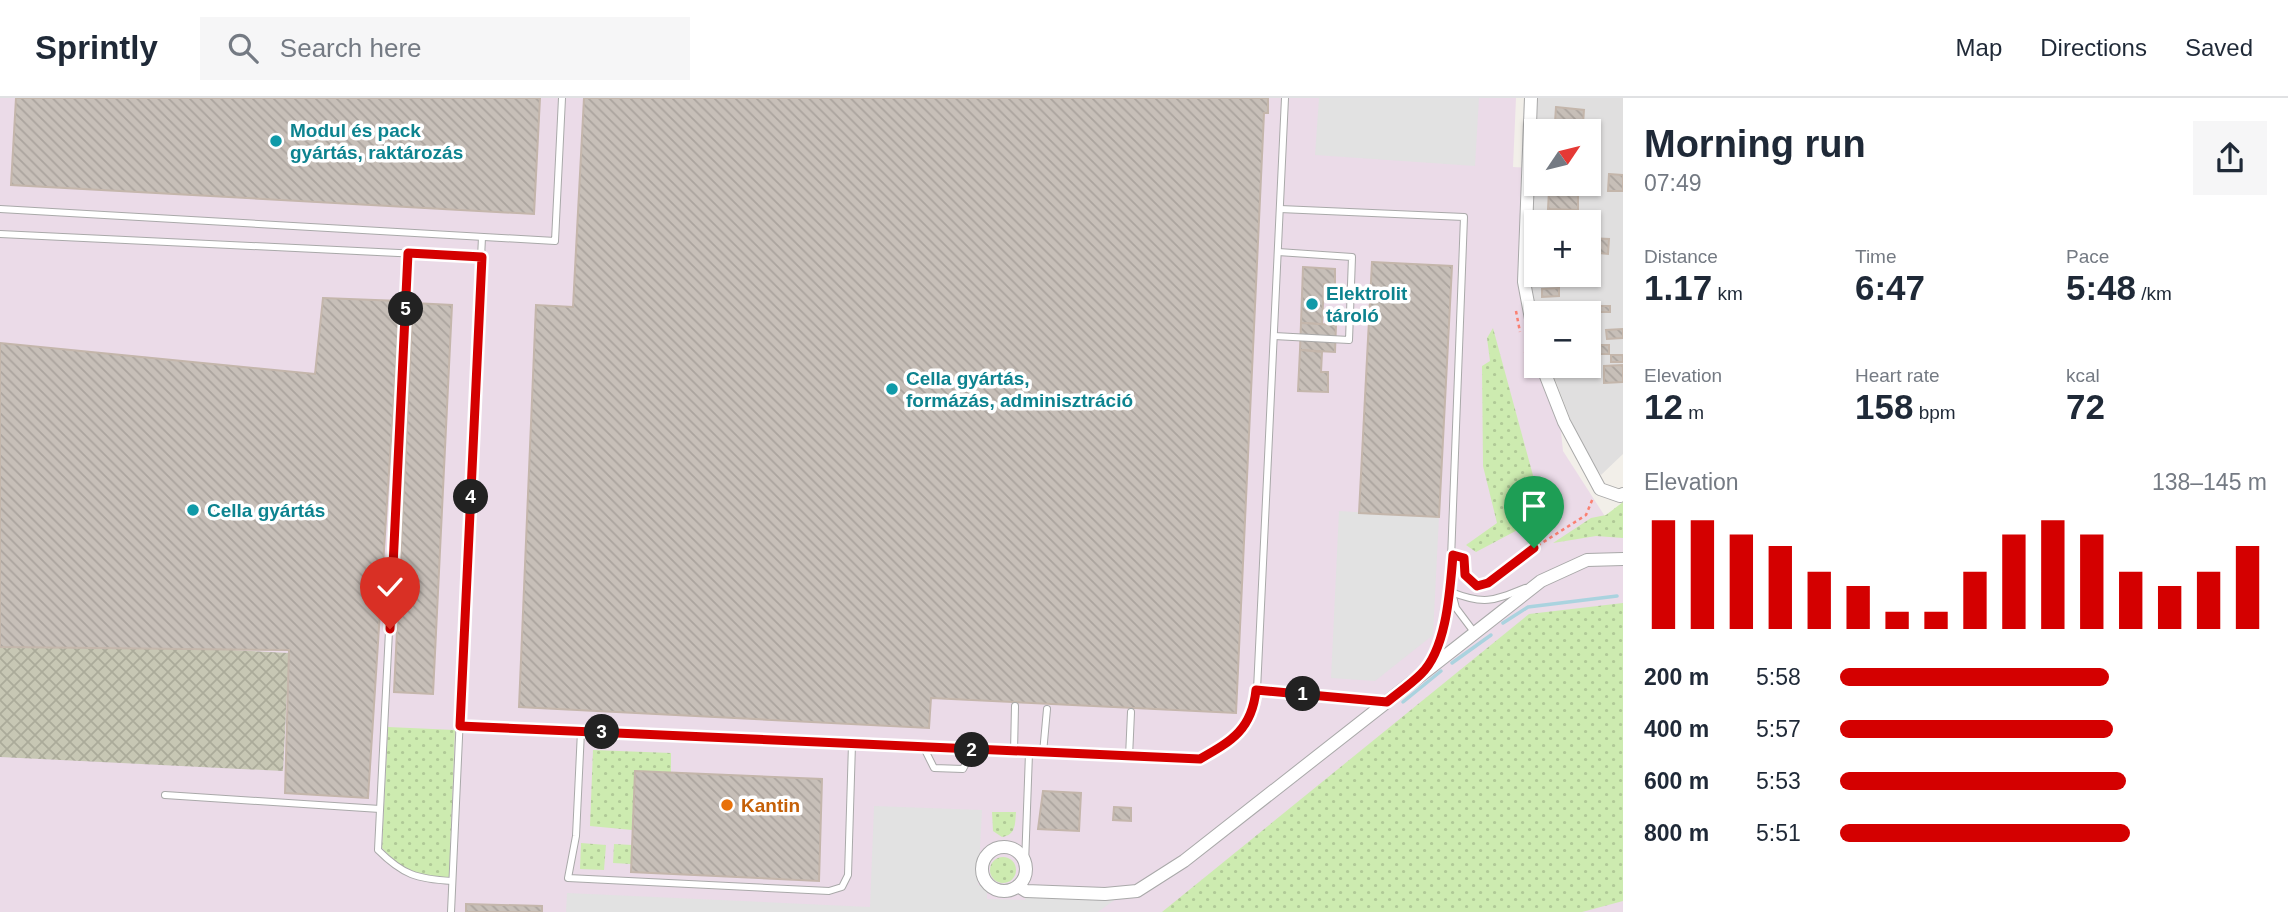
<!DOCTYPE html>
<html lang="en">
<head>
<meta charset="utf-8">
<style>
  :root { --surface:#fff; --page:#f6f6f7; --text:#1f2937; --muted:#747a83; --line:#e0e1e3; --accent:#d40000 }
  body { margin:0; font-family:Helvetica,sans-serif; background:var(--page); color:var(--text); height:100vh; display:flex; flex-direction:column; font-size:26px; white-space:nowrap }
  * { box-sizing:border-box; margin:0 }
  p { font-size:23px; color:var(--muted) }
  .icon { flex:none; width:38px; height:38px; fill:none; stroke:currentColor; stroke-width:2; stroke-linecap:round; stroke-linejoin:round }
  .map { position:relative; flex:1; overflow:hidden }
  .panel { display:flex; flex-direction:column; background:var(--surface); width:665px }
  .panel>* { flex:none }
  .needle { width:46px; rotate:55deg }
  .controls { position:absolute; left:1524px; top:21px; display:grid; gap:14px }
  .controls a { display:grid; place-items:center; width:77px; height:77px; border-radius:0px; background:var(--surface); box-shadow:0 2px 5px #0004; font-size:35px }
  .pin { position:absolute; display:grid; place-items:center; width:60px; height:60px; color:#fff; margin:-72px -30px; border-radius:50% 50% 50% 0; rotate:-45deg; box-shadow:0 0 7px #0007 }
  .pin .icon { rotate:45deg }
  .km { position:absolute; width:35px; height:35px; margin:-18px; border-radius:50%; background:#222; color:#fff; font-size:19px; line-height:35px; text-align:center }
  .round { display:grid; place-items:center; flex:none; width:74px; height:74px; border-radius:0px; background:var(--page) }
  .headline { display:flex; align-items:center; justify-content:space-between; height:119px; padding:0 21px }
  h1 { font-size:38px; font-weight:700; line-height:52px }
  .figures { display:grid; grid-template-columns:repeat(3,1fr); gap:10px; height:119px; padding:7px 21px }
  .figures div { display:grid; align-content:center }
  .figures b { font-size:35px; font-weight:700 }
  .figures small { font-size:19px; font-weight:400 }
  .figures p { font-size:19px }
  .chart { height:196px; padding:14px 21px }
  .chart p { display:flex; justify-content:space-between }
  .chart svg { width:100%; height:126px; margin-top:7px; stroke:var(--accent); stroke-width:6 }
  ul { padding:0 21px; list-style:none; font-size:23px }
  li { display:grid; grid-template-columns:112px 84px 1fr; align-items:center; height:52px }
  li i { height:18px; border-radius:9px; background:var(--accent) }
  header { display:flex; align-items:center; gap:42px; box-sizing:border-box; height:98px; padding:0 35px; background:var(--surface); border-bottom:2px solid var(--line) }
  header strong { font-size:33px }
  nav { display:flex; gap:38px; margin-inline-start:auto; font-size:24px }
  .search { width:490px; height:63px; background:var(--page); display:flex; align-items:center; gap:18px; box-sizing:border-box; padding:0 24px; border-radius:0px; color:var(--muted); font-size:26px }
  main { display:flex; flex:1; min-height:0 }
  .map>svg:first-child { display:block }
  .residential { fill:#e0dfdf; fill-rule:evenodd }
  .industrial { fill:#ebdbe8 }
  .construction { fill:url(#construction-cross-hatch) }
  .grass { fill:url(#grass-dots) }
  .parking { fill:#e2e2e2 }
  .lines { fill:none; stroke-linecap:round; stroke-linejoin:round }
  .stream { stroke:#aad3df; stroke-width:3.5 }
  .building { fill:url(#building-back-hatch); stroke:#c4b6ab; stroke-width:2 }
  .lane-casing { stroke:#a9a9a9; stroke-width:8 }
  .street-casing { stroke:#a9a9a9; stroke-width:14 }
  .path { stroke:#fa8072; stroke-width:2.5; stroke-dasharray:3.5 3.5; stroke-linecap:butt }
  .lane { stroke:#fff; stroke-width:6 }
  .street { stroke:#fff; stroke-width:12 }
  .route-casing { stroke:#fff; stroke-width:14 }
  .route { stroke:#d40000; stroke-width:9 }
  .culture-dot { fill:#0f9aa8; stroke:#fff; stroke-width:2.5 }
  .food-dot { fill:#e8710a; stroke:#fff; stroke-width:2.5 }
  .labels { text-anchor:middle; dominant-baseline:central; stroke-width:7; stroke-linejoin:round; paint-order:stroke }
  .culture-label { font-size:19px; font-weight:bold; fill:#0d838f; stroke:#fff; text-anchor:start }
  .food-label { font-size:19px; font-weight:bold; fill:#c56008; stroke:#fff; text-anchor:start }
</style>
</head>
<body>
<header>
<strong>Sprintly</strong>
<div class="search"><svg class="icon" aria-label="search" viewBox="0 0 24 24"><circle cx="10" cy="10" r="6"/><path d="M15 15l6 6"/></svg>Search here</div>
<nav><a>Map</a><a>Directions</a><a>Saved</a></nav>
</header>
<main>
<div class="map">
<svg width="1623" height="814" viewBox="0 0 1623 814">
  <defs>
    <pattern id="construction-cross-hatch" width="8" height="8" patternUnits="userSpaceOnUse" patternTransform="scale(1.75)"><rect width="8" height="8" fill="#c7c7b4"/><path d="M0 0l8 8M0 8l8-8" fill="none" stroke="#abab9a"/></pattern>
    <pattern id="grass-dots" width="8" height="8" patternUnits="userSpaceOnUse" patternTransform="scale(1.75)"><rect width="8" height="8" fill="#cdebb0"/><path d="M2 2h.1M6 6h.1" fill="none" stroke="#b0c997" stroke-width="1.8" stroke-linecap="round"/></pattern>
    <pattern id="building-back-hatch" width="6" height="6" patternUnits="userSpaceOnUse" patternTransform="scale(1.75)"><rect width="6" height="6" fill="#c7bfb8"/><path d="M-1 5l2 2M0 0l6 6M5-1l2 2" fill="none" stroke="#aba49e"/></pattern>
  </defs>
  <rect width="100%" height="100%" fill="#f2efe9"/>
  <path class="residential" d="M1524,0H1623V356L1601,377L1580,346L1550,268H1589V215H1536V224L1531,204L1521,70ZM1536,33H1589V86H1536ZM1536,124H1589V177H1536Z"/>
  <polygon class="industrial" points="0,0 1516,0 1513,69 1532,70 1531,204 1536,224 1536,268 1550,268 1557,294 1563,353 1606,420 1623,407 1623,814 0,814"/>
  <polygon class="construction" points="0,540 289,555 283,673 0,659"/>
  <g class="grass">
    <polygon points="1493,230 1544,418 1476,454 1466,447 1497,425 1483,368 1482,268 1490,263 1487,240"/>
    <polygon points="1623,404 1623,440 1596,438 1553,445 1591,420 1606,417"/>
    <polygon points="1623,505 1623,803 1582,814 1162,814 1529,516"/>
    <path d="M388,629L455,632L449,780C417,777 403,774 382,750Z"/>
    <polygon points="593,652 671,655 671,675 635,673 632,732 590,728"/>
    <path d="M992,714H1016C1015,726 1016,737 1002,739L993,733Z"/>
    <polygon points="581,745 606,747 604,772 580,771"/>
    <polygon points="614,746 632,747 631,766 613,765"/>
    <circle cx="1003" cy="772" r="13"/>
  </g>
  <g class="parking">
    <polygon points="1319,0 1479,0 1475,68 1315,57"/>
    <polygon points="1339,413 1439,419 1433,537 1375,583 1331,580"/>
    <polygon points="874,708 982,712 978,787 987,788 987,801 1025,802 1026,793 1124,795 1098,814 566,814 567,795 870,809"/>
  </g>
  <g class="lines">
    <g class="stream">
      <polyline points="1503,525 1528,509 1617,498"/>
      <polyline points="1452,565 1491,537"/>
      <polyline points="1403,604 1441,573"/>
    </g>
  </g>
  <g class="building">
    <polygon points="16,0 540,0 534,116 11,87"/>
    <polygon points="584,0 1268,0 1268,15 1264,15 1236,615 931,600 929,630 519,609 536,207 573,209"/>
    <polygon points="1556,9 1584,12 1583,26 1555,24"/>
    <polygon points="1609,76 1623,77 1623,93 1608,93"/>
    <polygon points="1549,93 1578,93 1578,112 1548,111"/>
    <polygon points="1552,117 1582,119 1582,124 1552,124"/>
    <polygon points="1589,140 1609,141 1608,156 1589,154"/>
    <polygon points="1372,164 1452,168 1439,419 1359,415"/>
    <polygon points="1303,169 1335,171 1335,187 1324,186 1322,226 1301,225"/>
    <polygon points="1559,190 1559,198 1542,199 1542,191"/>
    <polygon points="323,200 400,203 368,700 285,695 289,552 0,549 0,245 315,276"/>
    <polygon points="413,205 452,207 433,596 394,594"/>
    <rect x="1584" y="208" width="26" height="6"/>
    <rect x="1556" y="209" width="15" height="6"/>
    <polygon points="1301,225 1336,227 1335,254 1300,252"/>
    <polygon points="1623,231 1623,240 1607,241 1606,232"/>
    <rect x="1594" y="247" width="15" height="9"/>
    <polygon points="1300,252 1322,254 1321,274 1328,274 1328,294 1298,293"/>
    <rect x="1611" y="257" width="12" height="7"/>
    <polygon points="1623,267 1623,284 1604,285 1604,268"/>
    <polygon points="1564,268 1582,268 1582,275 1565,275"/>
    <polygon points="635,673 822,681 819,783 631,774"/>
    <polygon points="1043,693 1081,695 1079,733 1038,731"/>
    <polygon points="1114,709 1131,710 1131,723 1113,722"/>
    <polygon points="466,806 542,808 542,814 466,814"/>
  </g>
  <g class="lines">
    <g class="lane-casing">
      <g id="lane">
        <polyline points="0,111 555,143 562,0"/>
        <polyline points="1280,111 1464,119 1450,487 1456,510 1474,534"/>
        <polyline points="0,136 482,159"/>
        <path d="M408,155L378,752C403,777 417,781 452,783"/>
        <polyline points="1274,238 1349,242 1352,159 1278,154"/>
        <path d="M1451,494C1484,507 1493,503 1525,490"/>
        <polyline points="1426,569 1438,542 1450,496"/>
        <polyline points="1257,592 1384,603"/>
        <polyline points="460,628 1164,661 1200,661 1233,642 1254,614 1257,592 1285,0"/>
        <polyline points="581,633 576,738 568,780 829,793 842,789 848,777 852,646"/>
        <polyline points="924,650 934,670 963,671 973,652"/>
        <polyline points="1014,654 1015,608"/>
        <polyline points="1043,655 1047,611"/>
        <polyline points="1129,659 1131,614"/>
        <polyline points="165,697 380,711"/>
        <polyline points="1025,766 1029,655"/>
        <polyline points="451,814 482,139"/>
      </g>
    </g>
    <g class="street-casing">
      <g id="street">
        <polyline points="1531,0 1524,184 1536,247"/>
        <polyline points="1542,268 1564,324 1600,391 1620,398 1623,396"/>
        <circle cx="1004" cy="771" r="22"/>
        <polyline points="1018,788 1026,793 1105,796 1137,793 1184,763 1541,483 1587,462 1623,461"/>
      </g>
    </g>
    <g class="path">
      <polyline points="1516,213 1520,234"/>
      <polyline points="1525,254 1529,268"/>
      <path d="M1459,457L1464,460C1465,472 1465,482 1477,488L1488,485L1534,450L1586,417L1593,400"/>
    </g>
    <use href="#lane" class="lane"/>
    <use href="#street" class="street"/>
  </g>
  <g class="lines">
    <g class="route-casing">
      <path id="route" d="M390,531L408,155L482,159L460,628L1200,661C1232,643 1252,631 1256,592L1387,604C1398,595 1411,586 1421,576C1447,551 1450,491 1453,457L1464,460L1465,477L1477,488L1488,485L1534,450"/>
    </g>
    <use href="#route" class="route"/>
  </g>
  <g class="culture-dot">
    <circle cx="276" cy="43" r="7"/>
    <circle cx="1312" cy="206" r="7"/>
    <circle cx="892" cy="291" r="7"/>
    <circle cx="193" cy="412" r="7"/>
  </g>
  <circle class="food-dot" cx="727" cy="707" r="7"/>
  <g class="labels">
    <g class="culture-label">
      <text x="290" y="32">Modul és pack<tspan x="290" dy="22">gyártás, raktározás</tspan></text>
      <text x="1326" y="195">Elektrolit<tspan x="1326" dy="22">tároló</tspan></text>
      <text x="906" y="280">Cella gyártás,<tspan x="906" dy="22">formázás, adminisztráció</tspan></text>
      <text x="207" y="412">Cella gyártás</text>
    </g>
    <g class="food-label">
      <text x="741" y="707">Kantin</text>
    </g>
  </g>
</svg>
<div class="controls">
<a><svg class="needle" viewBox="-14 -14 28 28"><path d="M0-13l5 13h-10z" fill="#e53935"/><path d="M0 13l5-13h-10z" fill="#747a83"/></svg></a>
<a>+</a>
<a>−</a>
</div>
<div class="pin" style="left:1534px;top:450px;background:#1e9e55"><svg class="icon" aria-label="arrive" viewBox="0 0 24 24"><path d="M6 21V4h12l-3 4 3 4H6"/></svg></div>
<div class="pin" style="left:390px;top:531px;background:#d93025"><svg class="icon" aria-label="check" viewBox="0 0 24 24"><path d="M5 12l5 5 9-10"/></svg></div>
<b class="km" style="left:1303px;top:596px">1</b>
<b class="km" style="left:972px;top:652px">2</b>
<b class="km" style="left:602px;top:634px">3</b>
<b class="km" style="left:471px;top:399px">4</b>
<b class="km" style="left:406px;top:211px">5</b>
</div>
<section class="panel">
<div class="headline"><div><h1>Morning run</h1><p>07:49</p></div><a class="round"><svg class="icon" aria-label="share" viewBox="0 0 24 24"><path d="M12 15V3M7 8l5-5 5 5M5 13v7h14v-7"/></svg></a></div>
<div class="figures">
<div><p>Distance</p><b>1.17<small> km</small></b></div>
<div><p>Time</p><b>6:47</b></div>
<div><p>Pace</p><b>5:48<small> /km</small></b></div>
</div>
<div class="figures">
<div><p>Elevation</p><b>12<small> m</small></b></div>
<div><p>Heart rate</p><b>158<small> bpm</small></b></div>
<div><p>kcal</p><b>72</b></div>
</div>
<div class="chart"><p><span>Elevation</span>138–145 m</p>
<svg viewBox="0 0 160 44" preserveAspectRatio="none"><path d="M5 44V6M15 44V6M25 44V11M35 44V15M45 44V24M55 44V29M65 44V38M75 44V38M85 44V24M95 44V11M105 44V6M115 44V11M125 44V24M135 44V29M145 44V24M155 44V15"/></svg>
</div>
<ul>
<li><b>200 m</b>5:58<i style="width:63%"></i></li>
<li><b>400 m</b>5:57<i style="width:64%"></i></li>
<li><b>600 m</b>5:53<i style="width:67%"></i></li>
<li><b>800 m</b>5:51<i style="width:68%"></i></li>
</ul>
</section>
</main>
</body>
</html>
